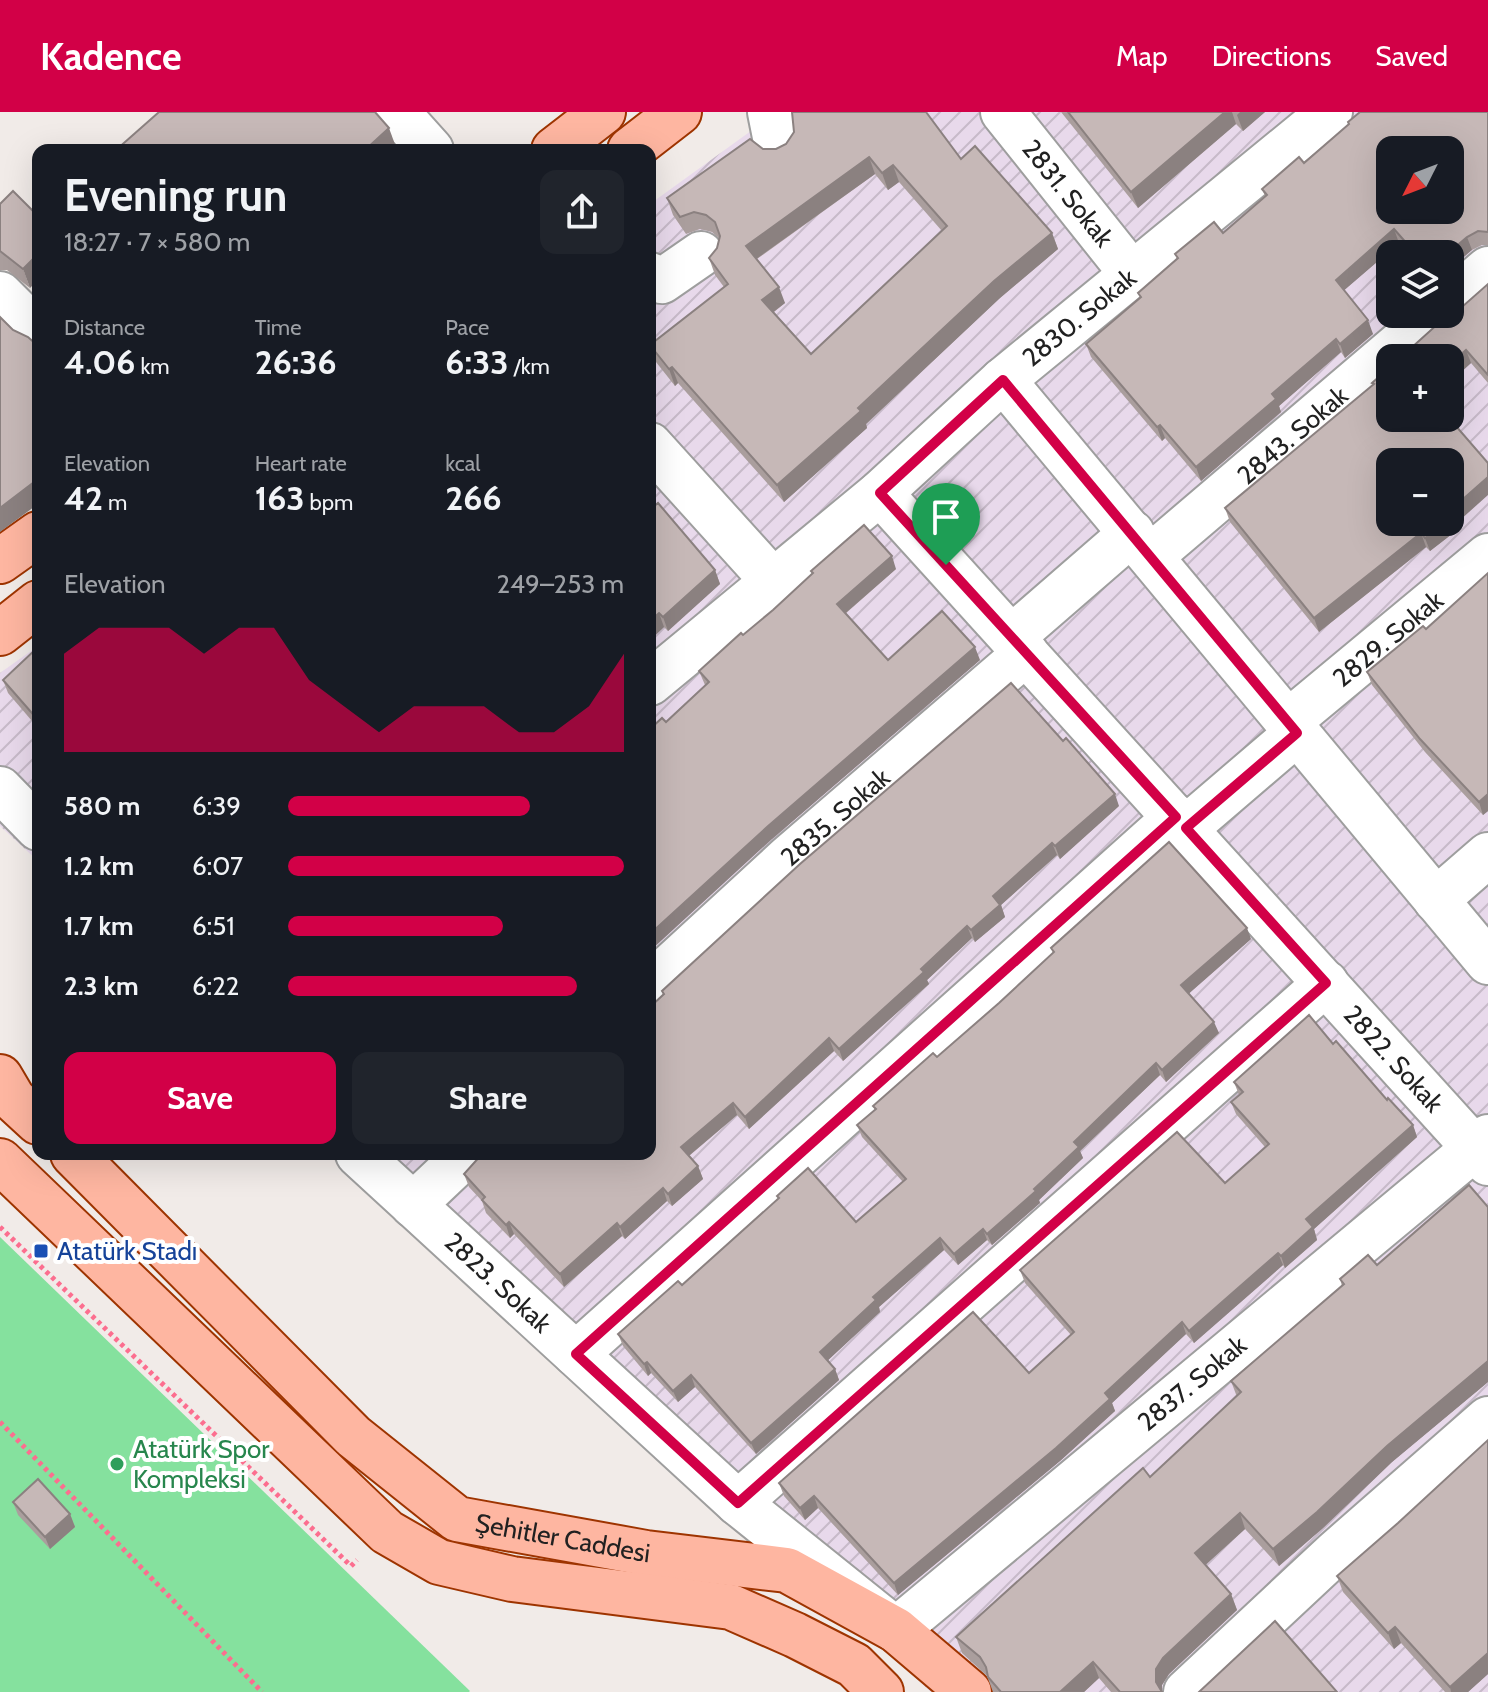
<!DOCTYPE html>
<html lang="en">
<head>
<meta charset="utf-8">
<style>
  :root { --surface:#171b24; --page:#20242c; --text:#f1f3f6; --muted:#9ea1a6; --accent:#d20047 }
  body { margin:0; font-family:Cabin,sans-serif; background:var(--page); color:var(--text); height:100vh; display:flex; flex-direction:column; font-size:30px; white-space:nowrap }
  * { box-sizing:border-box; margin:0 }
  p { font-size:26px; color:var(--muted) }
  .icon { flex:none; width:44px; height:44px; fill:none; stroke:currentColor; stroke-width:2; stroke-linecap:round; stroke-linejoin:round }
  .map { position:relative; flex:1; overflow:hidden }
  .panel { position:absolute; left:32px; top:32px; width:624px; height:1016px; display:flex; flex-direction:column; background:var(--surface); border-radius:16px; box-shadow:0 8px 32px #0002 }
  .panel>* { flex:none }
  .needle { width:52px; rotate:228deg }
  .buttons { position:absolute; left:1376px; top:24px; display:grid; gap:16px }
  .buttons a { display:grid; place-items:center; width:88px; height:88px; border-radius:16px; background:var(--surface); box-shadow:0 8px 32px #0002; font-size:40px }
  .pin { position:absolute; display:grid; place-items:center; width:68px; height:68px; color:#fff; margin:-82px -34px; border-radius:50% 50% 50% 0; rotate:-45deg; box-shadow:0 0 8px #0007 }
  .pin .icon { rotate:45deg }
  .round { display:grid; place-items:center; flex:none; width:84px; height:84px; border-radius:16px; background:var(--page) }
  .summary { display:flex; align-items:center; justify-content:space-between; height:136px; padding:0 32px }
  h1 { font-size:44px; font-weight:700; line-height:60px }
  .stats { display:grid; grid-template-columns:repeat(3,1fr); gap:12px; height:136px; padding:8px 32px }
  .stats div { display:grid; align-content:center }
  .stats b { font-size:34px; font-weight:700 }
  .stats small { font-size:22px; font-weight:400 }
  .stats p { font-size:22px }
  .chart { height:224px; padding:16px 32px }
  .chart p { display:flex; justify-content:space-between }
  .chart svg { width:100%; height:144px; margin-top:8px; fill:var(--accent); opacity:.7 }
  .cta { display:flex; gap:16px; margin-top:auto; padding:16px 32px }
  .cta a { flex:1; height:92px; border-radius:16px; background:var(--accent); color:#fff; font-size:32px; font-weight:700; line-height:92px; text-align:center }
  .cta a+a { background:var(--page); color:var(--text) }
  ul { padding:0 32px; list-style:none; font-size:26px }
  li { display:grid; grid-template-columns:128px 96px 1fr; align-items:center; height:60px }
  li i { height:20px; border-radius:10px; background:var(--accent) }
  header { display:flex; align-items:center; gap:48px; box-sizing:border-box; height:112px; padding:0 40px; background:var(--accent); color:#fff }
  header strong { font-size:38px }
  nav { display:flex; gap:44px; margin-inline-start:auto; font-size:28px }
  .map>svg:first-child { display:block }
  .industrial { fill:url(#industrial-furrows); fill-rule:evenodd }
  .pitch { fill:#85e19e }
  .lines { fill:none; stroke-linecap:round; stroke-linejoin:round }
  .minor-casing { stroke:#9e9e9e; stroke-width:48 }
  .major-casing { stroke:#9e3400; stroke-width:48 }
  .path { stroke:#fc6e8f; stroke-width:5; stroke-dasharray:4 4; stroke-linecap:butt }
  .minor { stroke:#fff; stroke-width:44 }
  .major { stroke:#feb6a1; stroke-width:44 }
  .wall { fill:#aa9e9d; fill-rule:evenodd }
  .shaded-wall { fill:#8b8180 }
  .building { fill:#c6b8b7; stroke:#8b8180; stroke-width:2; fill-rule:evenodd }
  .route-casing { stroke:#fff; stroke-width:16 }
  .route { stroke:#d20047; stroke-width:10 }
  .transit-dot { fill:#1a4fb4; stroke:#fff; stroke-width:3 }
  .leisure-dot { fill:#2e9e5b; stroke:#fff; stroke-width:3 }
  .labels { text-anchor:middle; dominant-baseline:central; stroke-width:8; stroke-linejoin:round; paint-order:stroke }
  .street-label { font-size:26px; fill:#212121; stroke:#fff }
  .transit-label { font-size:26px; fill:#164399; stroke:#fff; text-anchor:start }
  .leisure-label { font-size:26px; fill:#27864d; stroke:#fff; text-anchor:start }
</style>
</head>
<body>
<header>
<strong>Kadence</strong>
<nav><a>Map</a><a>Directions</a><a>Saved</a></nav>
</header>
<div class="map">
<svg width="1488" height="1580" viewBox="0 0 1488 1580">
  <defs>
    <pattern id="industrial-furrows" width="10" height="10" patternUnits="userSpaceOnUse" patternTransform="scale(2)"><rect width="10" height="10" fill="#e8d9eb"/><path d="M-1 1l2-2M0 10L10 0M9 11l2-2" fill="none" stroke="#c7bac9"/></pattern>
  </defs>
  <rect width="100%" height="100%" fill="#f1ebe8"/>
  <g class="industrial">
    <path d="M777,0H1488V1580H931L353,1042H650V92ZM1390,38H1450V98H1390ZM1390,142H1450V202H1390ZM1390,246H1450V306H1390ZM1390,350H1450V410H1390Z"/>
    <polygon points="38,534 38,749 0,714 0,561"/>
  </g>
  <polygon class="pitch" points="0,1125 470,1579 469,1580 0,1580"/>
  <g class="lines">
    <g class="minor-casing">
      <g id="minor">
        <polyline points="397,0 431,38"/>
        <polyline points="770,0 776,30"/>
        <path id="s1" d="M1003,0L1133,163"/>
        <polyline points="650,163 662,169 701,142"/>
        <polyline points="0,182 38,220"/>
        <polyline points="1450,190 1488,157"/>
        <polyline points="1003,268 1488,850"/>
        <polyline points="650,333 773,469"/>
        <path id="s2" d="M880,381L1488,1051"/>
        <path id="s3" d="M1151,444L1435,202"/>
        <polyline points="1012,525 1132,421"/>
        <path id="s4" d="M650,571L880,381L1003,268L1330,0"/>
        <path id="s5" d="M1288,610L1488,444"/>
        <polyline points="0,677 38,716"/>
        <polyline points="1186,716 1297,621"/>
        <polyline points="1436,788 1488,743"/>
        <path id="s6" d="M650,873L788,746L1026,541"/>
        <path id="s7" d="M358,1042L738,1391L896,1518L1488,1025"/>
        <polyline points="413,1093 467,1042"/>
        <polyline points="576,1242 1176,705"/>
        <polyline points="738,1391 1326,871"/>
        <polyline points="1186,1580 1335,1441 1488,1307"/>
      </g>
    </g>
    <g class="major-casing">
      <g id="major">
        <polyline points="554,38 603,0"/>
        <polyline points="630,38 679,0"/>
        <polyline points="0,449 38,422"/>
        <polyline points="0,521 38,491"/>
        <polyline points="0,965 13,987 38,1010"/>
        <path id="s8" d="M73,1042L353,1324L457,1407L646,1441L787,1458L896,1518L969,1580"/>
        <polyline points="0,1049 387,1420 439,1450 512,1467 731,1495 795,1523 854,1553 881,1580"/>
      </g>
    </g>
    <g class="path">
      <polyline points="0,1115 351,1454 357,1448"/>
      <polyline points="0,1310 262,1580"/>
    </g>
    <use href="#minor" class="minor"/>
    <use href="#major" class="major"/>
  </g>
  <g class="wall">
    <polygon points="1061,0 1265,0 1243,19 1236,12 1138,96"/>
    <polygon points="1488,0 1488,133 1482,133 1472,138 1450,142 1409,142 1399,131 1344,178 1373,222 1345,246 1341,240 1279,294 1281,300 1201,369 1165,326 1162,329 1091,245 1086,232 1140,186 1138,181 1177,147 1175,142 1223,121 1265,84 1262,77 1304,51"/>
    <path d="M763,37L961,47L1052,121L1058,137L1000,186L866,312L867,316L784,390L678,271L675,274L656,250L650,233L724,175L715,163L709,146L717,136L719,126L712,120L700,117L686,122L673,103L667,86ZM875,62L888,78L899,70L942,119L811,242L774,200L785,191L757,147Z"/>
    <polygon points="0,92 30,176 7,158 0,158"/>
    <polygon points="1488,172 1488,271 1471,251 1450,270 1462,195"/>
    <polygon points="1373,273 1459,409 1461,415 1430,439 1426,435 1319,520 1230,410 1225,396"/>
    <polygon points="650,391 715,458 720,472 668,519 664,515 650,528"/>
    <polygon points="896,457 845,502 888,548 980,548 772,727 666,610 705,573 699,559 773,498 812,462 811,459"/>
    <polygon points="1488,461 1488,699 1483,703 1425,640 1372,573 1367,560 1426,517"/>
    <polygon points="38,535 38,616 8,581 3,568"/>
    <polygon points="1119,694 1060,747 1057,743 1001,793 1005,805 975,830 972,826 927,868 929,872 843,949 834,939 749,1017 737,1003 689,1044 698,1054 703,1067 672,1094 667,1089 625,1127 622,1124 564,1175 514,1122 510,1126 486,1101 482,1089 469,1075 464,1062 650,1042 663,883 662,879"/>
    <polygon points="1251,827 1188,882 1219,921 1166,970 1160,963 1080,1039 1083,1046 1039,1088 1040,1091 992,1133 987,1128 958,1153 944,1138 879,1195 880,1200 828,1248 835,1257 839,1268 756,1342 695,1275 678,1290 651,1261 648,1264 623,1234 618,1222 682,1173 778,1087 777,1084 856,1110 903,1070 862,1025 857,1013 875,998 873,994 937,945 999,891 1053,841 1051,836"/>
    <polygon points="1333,932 1413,1013 1417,1025 1314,1117 1317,1128 1285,1156 1283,1153 1194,1231 1186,1222 1112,1291 1115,1299 1060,1349 898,1483 818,1396 805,1408 784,1384 779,1371 1029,1261 1071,1223 1025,1171 1020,1158 1225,1071 1265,1035 1236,1002 1231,990 1239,983 1234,970"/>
    <polygon points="1488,1095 1488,1270 1392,1350 1323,1416 1279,1454 1245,1417 1205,1453 1231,1482 1237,1498 1169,1562 1162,1573 1162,1580 1111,1580 1099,1566 1084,1580 993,1580 987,1564 962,1541 956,1525 1150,1365 1237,1285 1231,1269 1342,1174 1340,1167 1377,1153"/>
    <polygon points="1488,1328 1488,1562 1468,1580 1445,1580 1401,1531 1394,1537 1343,1480 1337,1464 1398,1411"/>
    <polygon points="13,1390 70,1402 75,1415 50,1437 18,1403"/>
  </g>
  <g class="shaded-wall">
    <polygon points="1225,0 1232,0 1236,12 1138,96 1131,80"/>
    <polygon points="1240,0 1265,0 1243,19 1237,3"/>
    <polygon points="389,16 397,38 365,38"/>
    <polygon points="869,45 875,62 752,150 746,134"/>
    <polygon points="893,53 899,70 888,78 882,61"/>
    <polygon points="1394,117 1399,131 1341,181 1336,168"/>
    <polygon points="1052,121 1058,137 1000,186 866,312 867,316 784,390 777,373 994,169"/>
    <polygon points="1467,125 1472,138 1450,157 1450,142 1447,142"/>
    <polygon points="38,142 38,168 30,176 23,157"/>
    <polygon points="779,175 785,191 768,204 762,188"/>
    <polygon points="1368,208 1373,222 1345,246 1340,232"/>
    <polygon points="1336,227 1341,240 1279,294 1281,300 1201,369 1196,355 1272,282"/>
    <polygon points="1466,238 1471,251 1450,270 1450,252"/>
    <polygon points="672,255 678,271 675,274 669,257"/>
    <polygon points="1160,313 1165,326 1162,329 1157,315"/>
    <polygon points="1488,365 1488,383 1459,409 1461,415 1430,439 1425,426 1445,410 1450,410 1453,396"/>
    <polygon points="38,367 38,392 0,420 0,396"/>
    <polygon points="1421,421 1426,435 1319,520 1314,506"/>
    <polygon points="892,444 896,457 841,505 837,492"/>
    <polygon points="715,458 720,472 668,519 663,505"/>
    <polygon points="659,501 664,515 650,528 650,509"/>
    <polygon points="975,535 980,548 772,727 650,839 650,822 767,715"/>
    <polygon points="1115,682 1119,694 1060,747 1055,734"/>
    <polygon points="1488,682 1488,699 1483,703 1479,690"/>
    <polygon points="1052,731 1057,743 1001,793 1005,805 975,830 971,818 993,784"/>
    <polygon points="967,814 972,826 927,868 929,872 843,949 839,937"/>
    <polygon points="1247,816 1251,827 1185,885 1181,873"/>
    <polygon points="1214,910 1219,921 1166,970 1162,958"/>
    <polygon points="829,926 834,939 749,1017 745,1005"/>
    <polygon points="1156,951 1160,963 1080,1039 1083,1046 1039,1088 1040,1091 992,1133 987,1122 1074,1030"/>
    <polygon points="733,991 737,1003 685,1047 681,1035"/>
    <polygon points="1413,1013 1417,1025 1314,1117 1317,1128 1285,1156 1281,1144 1306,1107"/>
    <polygon points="698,1054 703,1067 672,1094 668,1082"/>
    <polygon points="663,1076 667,1089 625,1127 620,1115"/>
    <polygon points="509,1110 514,1122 510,1126 506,1113"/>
    <polygon points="617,1111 622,1124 564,1175 560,1162"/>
    <polygon points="983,1117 987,1128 958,1153 954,1142"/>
    <polygon points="940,1126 944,1138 879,1195 880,1200 825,1251 820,1240 873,1185"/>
    <polygon points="1278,1141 1283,1153 1194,1231 1189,1219"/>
    <polygon points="1182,1210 1186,1222 1112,1291 1115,1299 1060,1349 898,1483 894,1471 1105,1281"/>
    <polygon points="1488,1249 1488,1270 1392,1350 1323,1416 1279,1454 1273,1437 1387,1334"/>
    <polygon points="647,1250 651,1261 648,1264 644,1252"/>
    <polygon points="835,1257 839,1268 756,1342 751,1331"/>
    <polygon points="691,1263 695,1275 678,1290 673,1279"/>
    <polygon points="814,1384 818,1396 805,1408 800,1396"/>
    <polygon points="1240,1401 1245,1417 1201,1457 1195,1441"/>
    <polygon points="70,1402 75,1415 50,1437 45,1425"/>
    <polygon points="1231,1482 1237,1498 1169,1562 1162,1573 1162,1580 1156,1570 1156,1557 1163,1546"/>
    <polygon points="1395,1515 1401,1531 1394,1537 1388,1521"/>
    <polygon points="1488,1541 1488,1562 1468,1580 1451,1580 1450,1575"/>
    <polygon points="1093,1550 1099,1566 1084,1580 1060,1580"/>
  </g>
  <g class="building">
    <polygon points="159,0 375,0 389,16 365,38 116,38"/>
    <path d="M792,0H926L961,47L975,34L1052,121L994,169L858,296L861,299L777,373L672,255L669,257L650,233L728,172L709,146L717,136L720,124L715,110L706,103L694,100L680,105L667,86L750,27L763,37H776L786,32L794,20ZM869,45L882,61L893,53L947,114L811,242L762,188L779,175L746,134Z"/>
    <polygon points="1068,0 1225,0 1131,80"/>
    <path d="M1360,0H1488V120L1478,119L1467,125L1447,142H1416L1394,117L1336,168L1368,208L1340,232L1336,227L1272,282L1276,287L1196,355L1160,313L1157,315L1086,232L1141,185L1138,181L1178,146L1175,142L1214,110L1223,121L1267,83L1262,77L1299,45L1304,51L1349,12L1348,10ZM1390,38H1450V98H1390Z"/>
    <polygon points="13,79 38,104 38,142 23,157 0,139 0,92"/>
    <polygon points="1488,172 1488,263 1466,238 1450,252 1450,246 1400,246 1451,200 1462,195"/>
    <polygon points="0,205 13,218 28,225 38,234 38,367 0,396"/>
    <polygon points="1390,255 1390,306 1449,306 1488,351 1488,365 1453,396 1456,401 1450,406 1450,350 1390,350 1390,410 1445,410 1425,426 1421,421 1314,506 1225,396 1374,272 1372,271"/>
    <polygon points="650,391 653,395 658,391 715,458 663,505 659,501 650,509"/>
    <polygon points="864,413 892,444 837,492 888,548 942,499 975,535 767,715 650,822 650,617 662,606 666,610 709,570 699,559 741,521 743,523 773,498 813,461 811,459"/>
    <polygon points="1488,461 1488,682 1479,690 1420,627 1367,560 1423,514 1426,517"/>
    <polygon points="38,535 38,608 3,568"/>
    <polygon points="1011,571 1063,629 1066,626 1115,682 1055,734 1052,731 993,784 1000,793 971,818 967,814 921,857 924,860 839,937 829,926 745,1005 733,991 681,1035 698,1054 668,1082 663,1076 620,1115 617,1111 560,1162 509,1110 506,1113 482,1088 485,1085 464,1062 482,1042 650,1042 650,895 664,882 662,879 800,752"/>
    <polygon points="1169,730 1247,816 1181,873 1214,910 1162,958 1156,951 1074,1030 1079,1035 1034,1077 1036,1079 987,1122 983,1117 954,1142 940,1126 873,1185 876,1188 820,1240 835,1257 751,1331 691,1263 673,1279 647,1250 644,1252 618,1222 678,1169 682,1173 779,1086 777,1084 808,1056 856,1110 906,1067 857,1013 876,997 873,994 933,941 937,945 999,891 1054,840 1051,836"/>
    <polygon points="1309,903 1333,932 1336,929 1387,988 1388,986 1413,1013 1306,1107 1313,1115 1281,1144 1278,1141 1189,1219 1182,1210 1105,1281 1110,1287 1056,1336 894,1471 814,1384 800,1396 779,1371 973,1200 1029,1261 1074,1220 1020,1158 1177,1020 1225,1071 1269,1032 1231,990 1243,980 1234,970"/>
    <polygon points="1469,1073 1488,1095 1488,1249 1387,1334 1317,1400 1273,1437 1240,1401 1195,1441 1231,1482 1163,1546 1156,1557 1156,1570 1162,1580 1120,1580 1093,1550 1060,1580 1001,1580 988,1565 986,1555 980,1545 956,1525 1143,1356 1150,1365 1241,1280 1231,1269 1344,1172 1340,1167 1368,1143 1377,1153"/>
    <polygon points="1488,1328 1488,1541 1450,1575 1395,1515 1388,1521 1337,1464 1398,1411"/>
    <polygon points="38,1367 70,1402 45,1425 13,1390"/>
    <polygon points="1275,1509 1337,1580 1199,1580"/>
  </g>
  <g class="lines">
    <g class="route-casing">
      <polygon id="route" points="1003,268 1297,621 1186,716 1326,871 738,1391 576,1242 1176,705 880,381"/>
    </g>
    <use href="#route" class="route"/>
  </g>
  <rect class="transit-dot" x="33" y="1131" width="16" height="16" rx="4"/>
  <circle class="leisure-dot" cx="117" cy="1352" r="8"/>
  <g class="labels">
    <g class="street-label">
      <text stroke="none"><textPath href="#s1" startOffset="104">2831. Sokak</textPath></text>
      <text stroke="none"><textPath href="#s4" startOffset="564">2830. Sokak</textPath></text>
      <text stroke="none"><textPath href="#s3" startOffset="186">2843. Sokak</textPath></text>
      <text stroke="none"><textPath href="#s5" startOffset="130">2829. Sokak</textPath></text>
      <text stroke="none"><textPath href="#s6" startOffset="250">2835. Sokak</textPath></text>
      <text stroke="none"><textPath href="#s2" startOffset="764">2822. Sokak</textPath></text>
      <text stroke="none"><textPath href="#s7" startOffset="190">2823. Sokak</textPath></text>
      <text stroke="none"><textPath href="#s7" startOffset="1104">2837. Sokak</textPath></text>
      <text stroke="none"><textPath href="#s8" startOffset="638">Şehitler Caddesi</textPath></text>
    </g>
    <g class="transit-label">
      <text x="57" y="1139">Atatürk Stadı</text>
    </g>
    <g class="leisure-label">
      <text x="133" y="1337">Atatürk Spor<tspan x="133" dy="30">Kompleksi</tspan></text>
    </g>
  </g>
</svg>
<div class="buttons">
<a><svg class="needle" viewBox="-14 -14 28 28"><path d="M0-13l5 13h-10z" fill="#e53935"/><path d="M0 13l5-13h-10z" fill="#9ea1a6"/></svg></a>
<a><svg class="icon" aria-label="layers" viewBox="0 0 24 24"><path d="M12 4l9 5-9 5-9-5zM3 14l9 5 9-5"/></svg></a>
<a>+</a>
<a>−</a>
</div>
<div class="pin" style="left:946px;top:453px;background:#1e9e55"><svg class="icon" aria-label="arrive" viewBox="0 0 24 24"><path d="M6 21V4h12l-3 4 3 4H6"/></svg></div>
<section class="panel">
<div class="summary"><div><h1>Evening run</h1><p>18:27 · 7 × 580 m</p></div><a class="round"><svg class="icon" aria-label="share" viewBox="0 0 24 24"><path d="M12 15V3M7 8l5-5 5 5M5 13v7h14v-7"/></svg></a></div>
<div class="stats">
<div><p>Distance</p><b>4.06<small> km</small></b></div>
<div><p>Time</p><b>26:36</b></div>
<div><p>Pace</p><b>6:33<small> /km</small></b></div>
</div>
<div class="stats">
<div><p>Elevation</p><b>42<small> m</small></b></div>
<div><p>Heart rate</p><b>163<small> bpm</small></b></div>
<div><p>kcal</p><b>266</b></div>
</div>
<div class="chart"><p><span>Elevation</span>249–253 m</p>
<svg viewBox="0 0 160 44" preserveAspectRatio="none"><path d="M0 44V14L10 6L20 6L30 6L40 14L50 6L60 6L70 22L80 30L90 38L100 30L110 30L120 30L130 38L140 38L150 30L160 14V44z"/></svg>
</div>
<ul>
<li><b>580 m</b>6:39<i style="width:72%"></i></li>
<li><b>1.2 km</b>6:07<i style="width:100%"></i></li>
<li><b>1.7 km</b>6:51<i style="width:64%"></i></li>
<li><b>2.3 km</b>6:22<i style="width:86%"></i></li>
</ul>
<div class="cta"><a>Save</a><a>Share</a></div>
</section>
</div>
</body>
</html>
